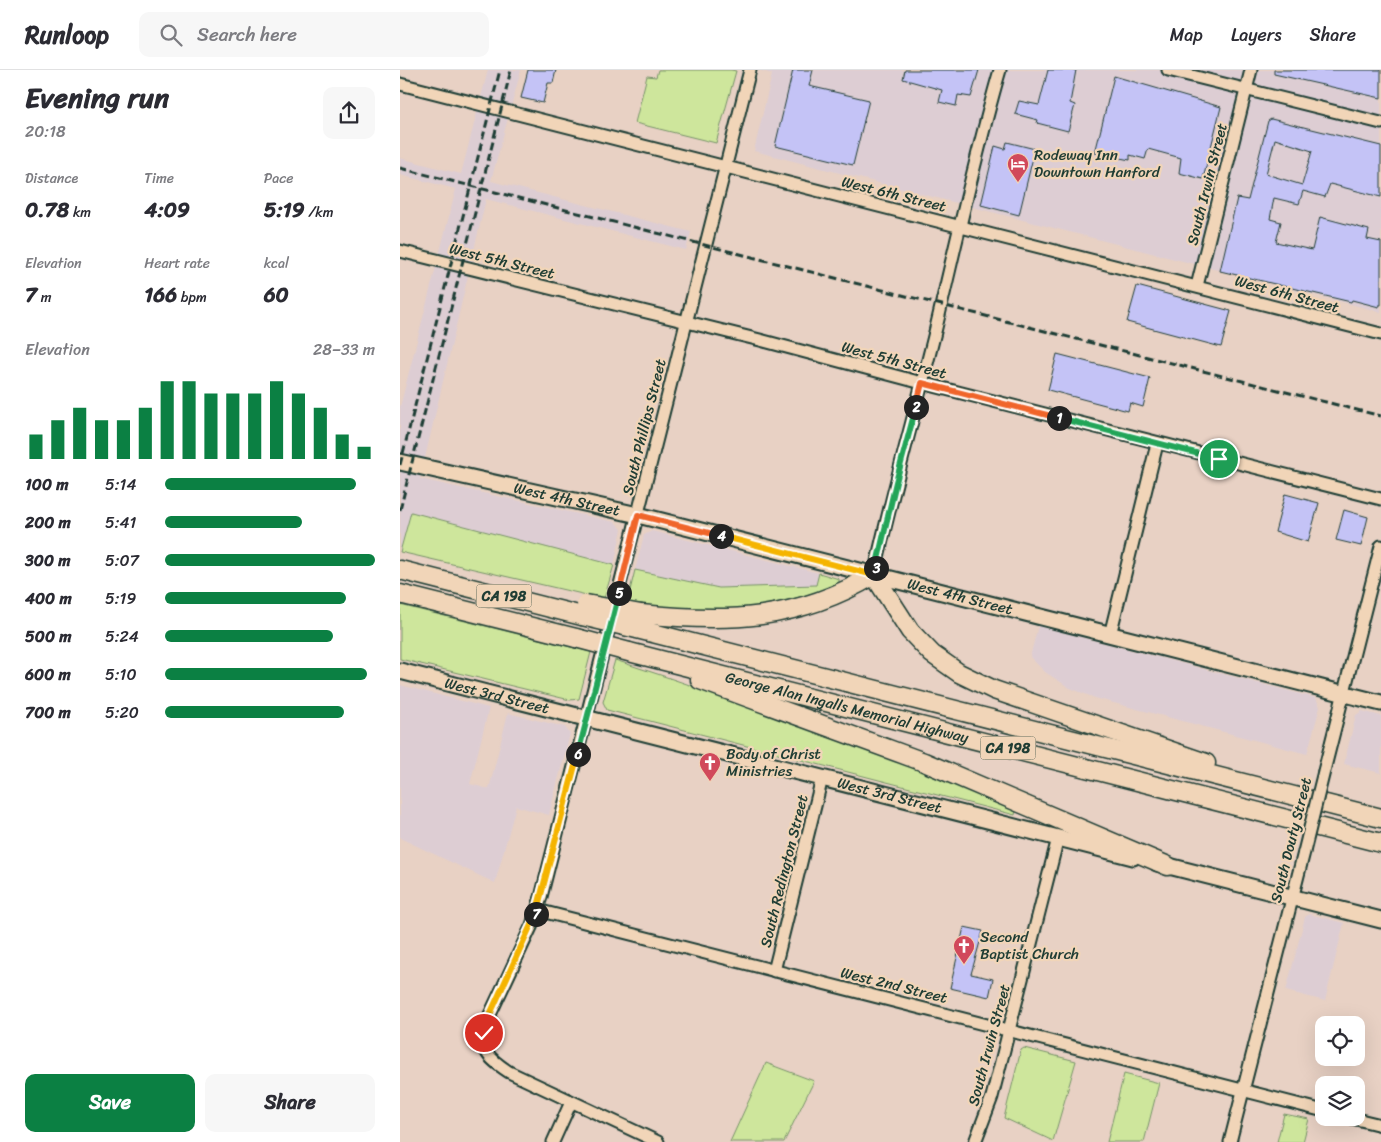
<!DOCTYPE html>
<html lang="en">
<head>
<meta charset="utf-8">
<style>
  :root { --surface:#fff; --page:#f7f7f7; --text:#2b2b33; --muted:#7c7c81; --line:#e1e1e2; --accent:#0b8043 }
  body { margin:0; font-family:Sriracha,sans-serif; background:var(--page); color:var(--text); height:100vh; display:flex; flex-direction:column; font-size:19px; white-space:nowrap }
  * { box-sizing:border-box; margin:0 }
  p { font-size:16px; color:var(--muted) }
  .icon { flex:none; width:28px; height:28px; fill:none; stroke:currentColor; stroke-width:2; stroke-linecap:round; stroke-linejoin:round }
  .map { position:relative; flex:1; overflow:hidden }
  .panel { display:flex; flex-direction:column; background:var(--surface); width:400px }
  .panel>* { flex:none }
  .tools { position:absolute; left:915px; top:946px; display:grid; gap:10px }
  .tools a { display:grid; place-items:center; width:50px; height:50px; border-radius:10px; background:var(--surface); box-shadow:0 5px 20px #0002; font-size:25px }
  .pin { position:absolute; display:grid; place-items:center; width:42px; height:42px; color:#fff; margin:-21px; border:2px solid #fff; border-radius:50%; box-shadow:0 1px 5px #0007 }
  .km { position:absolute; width:25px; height:25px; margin:-12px; border-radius:50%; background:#222; color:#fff; font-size:14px; line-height:25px; text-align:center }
  .round { display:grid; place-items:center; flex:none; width:52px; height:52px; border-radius:10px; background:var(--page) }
  .head { display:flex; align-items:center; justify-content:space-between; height:85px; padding:0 25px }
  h1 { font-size:28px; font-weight:700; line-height:38px }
  .figures { display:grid; grid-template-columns:repeat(3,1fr); gap:8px; height:85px; padding:5px 25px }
  .figures div { display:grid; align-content:center }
  .figures b { font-size:21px; font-weight:700 }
  .figures small { font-size:14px; font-weight:400 }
  .figures p { font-size:14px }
  .chart { height:140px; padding:10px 25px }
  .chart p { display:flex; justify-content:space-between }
  .chart svg { width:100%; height:90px; margin-top:5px; stroke:var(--accent); stroke-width:6 }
  .primary-button { display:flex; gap:10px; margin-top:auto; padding:10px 25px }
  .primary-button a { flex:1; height:58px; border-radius:10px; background:var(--accent); color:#fff; font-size:20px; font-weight:700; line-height:58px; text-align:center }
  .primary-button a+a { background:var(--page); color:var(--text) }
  ul { padding:0 25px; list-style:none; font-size:16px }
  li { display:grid; grid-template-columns:80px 60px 1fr; align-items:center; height:38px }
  li i { height:12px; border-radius:6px; background:var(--accent) }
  header { display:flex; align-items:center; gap:30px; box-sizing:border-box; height:70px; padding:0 25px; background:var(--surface); border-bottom:1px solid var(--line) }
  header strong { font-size:24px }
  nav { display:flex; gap:28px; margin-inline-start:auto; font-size:18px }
  .search { width:350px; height:45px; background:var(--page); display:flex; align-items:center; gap:12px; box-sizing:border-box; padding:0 18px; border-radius:10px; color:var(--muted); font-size:19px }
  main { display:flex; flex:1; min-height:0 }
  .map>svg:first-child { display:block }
  .built { fill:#ddcdd3 }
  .green { fill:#cee69c; stroke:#769268 }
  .building { fill:#c4c3f6; stroke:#1f3d34; fill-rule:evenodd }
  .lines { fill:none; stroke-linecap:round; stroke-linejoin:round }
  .minor-casing { stroke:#1f3d34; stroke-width:15 }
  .major-casing { stroke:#1f3d34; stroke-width:19 }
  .highway-casing { stroke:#1f3d34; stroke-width:21 }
  .minor { stroke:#f1d5b8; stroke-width:11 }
  .major { stroke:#f1d5b8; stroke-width:15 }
  .highway { stroke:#f1d5b8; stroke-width:18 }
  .rail { stroke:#1f3d34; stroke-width:3; stroke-dasharray:8 4; stroke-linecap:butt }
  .minor-bridge-casing { stroke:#1f3d34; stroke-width:15; stroke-linecap:butt }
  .highway-bridge-casing { stroke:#1f3d34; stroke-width:21; stroke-linecap:butt }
  .minor-bridge { stroke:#f1d5b8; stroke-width:11 }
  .highway-bridge { stroke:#f1d5b8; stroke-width:18 }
  .split-1-casing { stroke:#fff; stroke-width:10 }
  .split-2-casing { stroke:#fff; stroke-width:10 }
  .split-3-casing { stroke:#fff; stroke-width:10 }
  .split-4-casing { stroke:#fff; stroke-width:10 }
  .split-5-casing { stroke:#fff; stroke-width:10 }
  .split-6-casing { stroke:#fff; stroke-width:10 }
  .split-7-casing { stroke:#fff; stroke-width:10 }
  .split-8-casing { stroke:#fff; stroke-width:10 }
  .split-1 { stroke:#22a559; stroke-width:6 }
  .split-2 { stroke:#f0652b; stroke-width:6 }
  .split-3 { stroke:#22a559; stroke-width:6 }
  .split-4 { stroke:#f5b400; stroke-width:6 }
  .split-5 { stroke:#f0652b; stroke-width:6 }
  .split-6 { stroke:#22a559; stroke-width:6 }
  .split-7 { stroke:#f5b400; stroke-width:6 }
  .split-8 { stroke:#f5b400; stroke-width:6 }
  .labels { text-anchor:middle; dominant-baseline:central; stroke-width:4.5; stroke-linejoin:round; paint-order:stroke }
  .shield { fill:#f1d5b8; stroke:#5e6b5c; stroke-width:1 }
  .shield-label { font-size:14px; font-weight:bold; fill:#1f3d34 }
  .poi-label { font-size:15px; fill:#1f3d34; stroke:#f1d5b8; text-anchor:start }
  .street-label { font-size:15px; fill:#1f3d34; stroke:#f1d5b8 }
</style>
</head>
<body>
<header>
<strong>Runloop</strong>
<div class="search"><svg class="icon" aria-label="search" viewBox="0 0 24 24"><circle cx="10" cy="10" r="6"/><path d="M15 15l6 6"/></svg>Search here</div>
<nav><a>Map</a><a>Layers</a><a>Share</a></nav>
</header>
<main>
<section class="panel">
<div class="head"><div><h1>Evening run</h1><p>20:18</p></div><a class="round"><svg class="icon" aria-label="share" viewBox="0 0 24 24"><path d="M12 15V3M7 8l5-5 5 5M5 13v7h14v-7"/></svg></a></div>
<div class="figures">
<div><p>Distance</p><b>0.78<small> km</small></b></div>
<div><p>Time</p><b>4:09</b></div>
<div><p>Pace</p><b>5:19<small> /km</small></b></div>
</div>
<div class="figures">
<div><p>Elevation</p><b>7<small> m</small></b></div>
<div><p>Heart rate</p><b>166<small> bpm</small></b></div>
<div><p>kcal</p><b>60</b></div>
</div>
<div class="chart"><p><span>Elevation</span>28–33 m</p>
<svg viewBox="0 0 160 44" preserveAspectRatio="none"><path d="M5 44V32M15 44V25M25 44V19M35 44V25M45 44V25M55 44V19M65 44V6M75 44V6M85 44V12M95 44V12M105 44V12M115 44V6M125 44V12M135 44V19M145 44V32M155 44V38"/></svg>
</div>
<ul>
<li><b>100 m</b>5:14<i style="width:91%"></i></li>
<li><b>200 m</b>5:41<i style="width:65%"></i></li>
<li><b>300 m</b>5:07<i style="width:100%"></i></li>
<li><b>400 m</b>5:19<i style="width:86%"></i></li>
<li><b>500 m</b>5:24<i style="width:80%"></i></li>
<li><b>600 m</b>5:10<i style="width:96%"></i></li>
<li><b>700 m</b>5:20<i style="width:85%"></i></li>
</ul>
<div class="primary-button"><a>Save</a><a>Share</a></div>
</section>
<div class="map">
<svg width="981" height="1072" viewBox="0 0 981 1072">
  <rect width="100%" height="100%" fill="#e8d1c4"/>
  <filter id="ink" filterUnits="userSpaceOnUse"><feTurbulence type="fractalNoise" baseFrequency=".02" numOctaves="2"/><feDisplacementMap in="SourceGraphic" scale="10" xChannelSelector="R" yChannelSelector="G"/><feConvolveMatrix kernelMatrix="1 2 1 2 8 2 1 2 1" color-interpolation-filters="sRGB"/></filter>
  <g filter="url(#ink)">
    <g class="built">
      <polygon points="88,0 121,0 91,111 291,162 286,180 86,129 20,409 215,452 222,459 214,495 11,442 0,481 0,337 56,119 0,105 0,88 61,104"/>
      <polygon points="359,0 981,0 981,242 354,81 372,4"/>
      <polygon points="252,461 419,503 416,515 319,518 235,500 244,465"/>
      <polygon points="638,556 916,628 920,637 907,684 695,628 670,618 645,602 630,587"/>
      <polygon points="0,615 89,638 70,714 89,719 108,643 165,657 170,664 149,745 116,736 95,813 0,768"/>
      <polygon points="962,641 981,646 981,703 944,694 956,645"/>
      <polygon points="909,844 944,853 925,931 886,921 905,847"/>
    </g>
    <g class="green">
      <polygon points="258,0 331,0 336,1 316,73 235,53 247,6 256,7"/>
      <polygon points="11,442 214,495 204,529 0,482"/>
      <path d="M235,500L319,518L416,515L419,503L439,509V514C395,531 340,543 292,541C271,540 249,535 227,533Z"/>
      <polygon points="0,535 191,582 179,629 170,630 0,589"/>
      <path d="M215,590C351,634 485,685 616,740L615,745L207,640L203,632Z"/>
      <polygon points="624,978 676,991 653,1071 604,1048 621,980"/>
      <polygon points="366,993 414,1011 384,1072 330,1072"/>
      <polygon points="724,1004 759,1013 744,1072 707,1072"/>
      <polygon points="884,1044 909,1049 903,1072 877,1072"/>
    </g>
    <g class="building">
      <polygon points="128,0 156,0 153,13 148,13 143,33 121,28"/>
      <polygon points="393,0 413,0 409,16 469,30 453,95 375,76"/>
      <polygon points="505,0 579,0 571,27 558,25 556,36 539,32 542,20 503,9"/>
      <polygon points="648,0 676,0 670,33 675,35 668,61 637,53 638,50 615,44 619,31 639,35"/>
      <polygon points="874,0 981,0 981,28 874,4"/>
      <polygon points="714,6 821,37 803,109 779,103 781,88 748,79 745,89 730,85 730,90 695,83"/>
      <path d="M871,49L981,76V127L930,114L925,127L903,121L899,134L874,128L870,149L881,152L876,172L912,180L920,147L969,160L967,169L981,172V235H979V237L952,230L951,232L820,201L837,128L848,130L868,51ZM875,69L912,81L902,115L866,104Z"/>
      <polygon points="607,72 635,79 619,145 581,135 595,76 605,79"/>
      <polygon points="737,216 831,241 821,277 727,252"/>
      <polygon points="657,284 750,308 743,337 730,333 728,341 648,320"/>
      <polygon points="885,424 919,433 908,472 875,462"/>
      <polygon points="944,440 968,447 961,476 936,470"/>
      <polygon points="564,857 583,861 571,904 593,909 589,927 550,918"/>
    </g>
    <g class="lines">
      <g class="minor-casing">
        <g id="minor">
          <polyline points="768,0 981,53"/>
          <path d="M0,14C327,98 655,178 981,264"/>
          <polyline points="0,181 360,270 522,313 981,429"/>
          <polyline points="797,216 851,0"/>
          <path d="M474,505C492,423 515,343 535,262C556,174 575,86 600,0"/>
          <polyline points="710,565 757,374"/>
          <polyline points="924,701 981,476"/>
          <polyline points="137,840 924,1041"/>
          <polyline points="374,901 422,708"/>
          <polyline points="952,1048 981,1055"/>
          <polyline points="153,1072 171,1032"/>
          <path d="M258,1072L109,1002C86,987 79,979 87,951L132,855L141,827L350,0"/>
          <polyline points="575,1072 592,1027 658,768"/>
          <polyline points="830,1072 904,782"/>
        </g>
      </g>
      <g class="major-casing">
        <g id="major">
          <path id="s1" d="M0,392L238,445L981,633"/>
          <path id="s2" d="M0,601L733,787"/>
          <polyline points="757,793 981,850"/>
        </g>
      </g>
      <g class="highway-casing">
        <g id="highway">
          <polyline points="0,500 182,546"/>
          <polyline points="0,524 176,568"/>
          <path d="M241,544C328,553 397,551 474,505L510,561L532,584L559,603L594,620L806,693"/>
          <polyline points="237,559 981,748"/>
          <path id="s3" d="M229,582L981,773"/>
          <polyline points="300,610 524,692 768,796"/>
        </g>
      </g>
      <use href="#minor" class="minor"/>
      <use href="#major" class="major"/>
      <use href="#highway" class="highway"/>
      <g class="rail">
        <polyline points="0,98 981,346"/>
        <polyline points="0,395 100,0"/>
        <polyline points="0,440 111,0"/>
      </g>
      <g class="minor-bridge-casing">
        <polyline id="minor-bridge" points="904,782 924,701"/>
      </g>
      <g class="highway-bridge-casing">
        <g id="highway-bridge">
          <polyline points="186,534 241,544"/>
          <polyline points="182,546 237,559"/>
          <polyline points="176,568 229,582"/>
        </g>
      </g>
      <use href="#minor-bridge" class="minor-bridge"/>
      <use href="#highway-bridge" class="highway-bridge"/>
    </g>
  </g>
  <g class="lines" filter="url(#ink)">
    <g class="split-1-casing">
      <polyline id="split-1" points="659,348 819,389"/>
    </g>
    <g class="split-2-casing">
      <polyline id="split-2" points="516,337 522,313 659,348"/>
    </g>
    <g class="split-3-casing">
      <polyline id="split-3" points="476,498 496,412 516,337"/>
    </g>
    <g class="split-4-casing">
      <polyline id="split-4" points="321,466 474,505 476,498"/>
    </g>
    <g class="split-5-casing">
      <polyline id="split-5" points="219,523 238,445 321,466"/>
    </g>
    <g class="split-6-casing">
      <polyline id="split-6" points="178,684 219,523"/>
    </g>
    <g class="split-7-casing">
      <polyline id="split-7" points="136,844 178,684"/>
    </g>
    <g class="split-8-casing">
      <polyline id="split-8" points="84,963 87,951 136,844"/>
    </g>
    <use href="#split-1" class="split-1"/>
    <use href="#split-2" class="split-2"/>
    <use href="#split-3" class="split-3"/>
    <use href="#split-4" class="split-4"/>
    <use href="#split-5" class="split-5"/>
    <use href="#split-6" class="split-6"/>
    <use href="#split-7" class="split-7"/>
    <use href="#split-8" class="split-8"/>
  </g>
  <defs>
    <g id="hotel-pin" transform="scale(1.125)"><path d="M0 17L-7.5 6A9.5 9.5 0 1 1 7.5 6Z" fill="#d1495b" stroke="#f1d5b8"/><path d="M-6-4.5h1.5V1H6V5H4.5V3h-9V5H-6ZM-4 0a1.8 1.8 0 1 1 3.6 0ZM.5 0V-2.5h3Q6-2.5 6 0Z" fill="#fff"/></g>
    <g id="church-pin" transform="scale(1.125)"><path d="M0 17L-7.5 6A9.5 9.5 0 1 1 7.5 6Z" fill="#d1495b" stroke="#f1d5b8"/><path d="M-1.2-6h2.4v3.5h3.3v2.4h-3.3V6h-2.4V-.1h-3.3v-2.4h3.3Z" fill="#fff"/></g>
  </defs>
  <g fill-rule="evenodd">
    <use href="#hotel-pin" x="618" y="94"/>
    <use href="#church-pin" x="310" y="693"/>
    <use href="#church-pin" x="564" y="876"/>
  </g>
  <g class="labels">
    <g class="shield">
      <rect x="76.5" y="514.5" width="55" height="23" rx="4"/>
      <rect x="580.5" y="666.5" width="55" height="23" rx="4"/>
    </g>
    <g class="shield-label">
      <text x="104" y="526">CA 198</text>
      <text x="608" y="678">CA 198</text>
    </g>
    <g class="poi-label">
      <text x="634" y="85">Rodeway Inn<tspan x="634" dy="17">Downtown Hanford</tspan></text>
      <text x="326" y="684">Body of Christ<tspan x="326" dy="17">Ministries</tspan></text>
      <text x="580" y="867">Second<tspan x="580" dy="17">Baptist Church</tspan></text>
    </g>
    <g class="street-label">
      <text transform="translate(807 114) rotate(-76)">South Irwin Street</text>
      <text transform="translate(494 124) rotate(14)">West 6th Street</text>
      <text transform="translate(102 191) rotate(14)">West 5th Street</text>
      <text transform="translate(887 224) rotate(15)">West 6th Street</text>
      <text transform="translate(494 290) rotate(15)">West 5th Street</text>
      <text transform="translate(244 357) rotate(-76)">South Phillips Street</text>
      <text stroke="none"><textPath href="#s1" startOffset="171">West 4th Street</textPath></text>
      <text stroke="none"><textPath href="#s1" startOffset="576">West 4th Street</textPath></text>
      <text stroke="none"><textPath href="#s2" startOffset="100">West 3rd Street</textPath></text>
      <text stroke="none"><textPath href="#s3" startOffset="225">George Alan Ingalls Memorial Highway</textPath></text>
      <text stroke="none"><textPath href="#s2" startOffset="505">West 3rd Street</textPath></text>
      <text transform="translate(891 770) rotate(-76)">South Douty Street</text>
      <text transform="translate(384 801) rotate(-76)">South Redington Street</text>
      <text transform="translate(494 915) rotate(14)">West 2nd Street</text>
      <text transform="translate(589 975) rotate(-75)">South Irwin Street</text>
    </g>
  </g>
</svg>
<div class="tools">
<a><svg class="icon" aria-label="locate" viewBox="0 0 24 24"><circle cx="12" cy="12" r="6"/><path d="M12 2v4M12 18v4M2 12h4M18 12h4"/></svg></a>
<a><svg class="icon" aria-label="layers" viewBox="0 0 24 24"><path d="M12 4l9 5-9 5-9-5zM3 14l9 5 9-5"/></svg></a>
</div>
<div class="pin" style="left:819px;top:389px;background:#1e9e55"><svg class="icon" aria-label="arrive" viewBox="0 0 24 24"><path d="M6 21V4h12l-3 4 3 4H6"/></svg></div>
<div class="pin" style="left:84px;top:963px;background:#d93025"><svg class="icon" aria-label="check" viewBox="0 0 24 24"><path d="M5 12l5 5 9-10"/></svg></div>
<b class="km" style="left:659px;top:348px">1</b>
<b class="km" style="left:516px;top:337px">2</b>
<b class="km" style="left:476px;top:498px">3</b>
<b class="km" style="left:321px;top:466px">4</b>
<b class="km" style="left:219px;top:523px">5</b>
<b class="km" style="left:178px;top:684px">6</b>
<b class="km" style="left:136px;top:844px">7</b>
</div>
</main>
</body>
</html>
